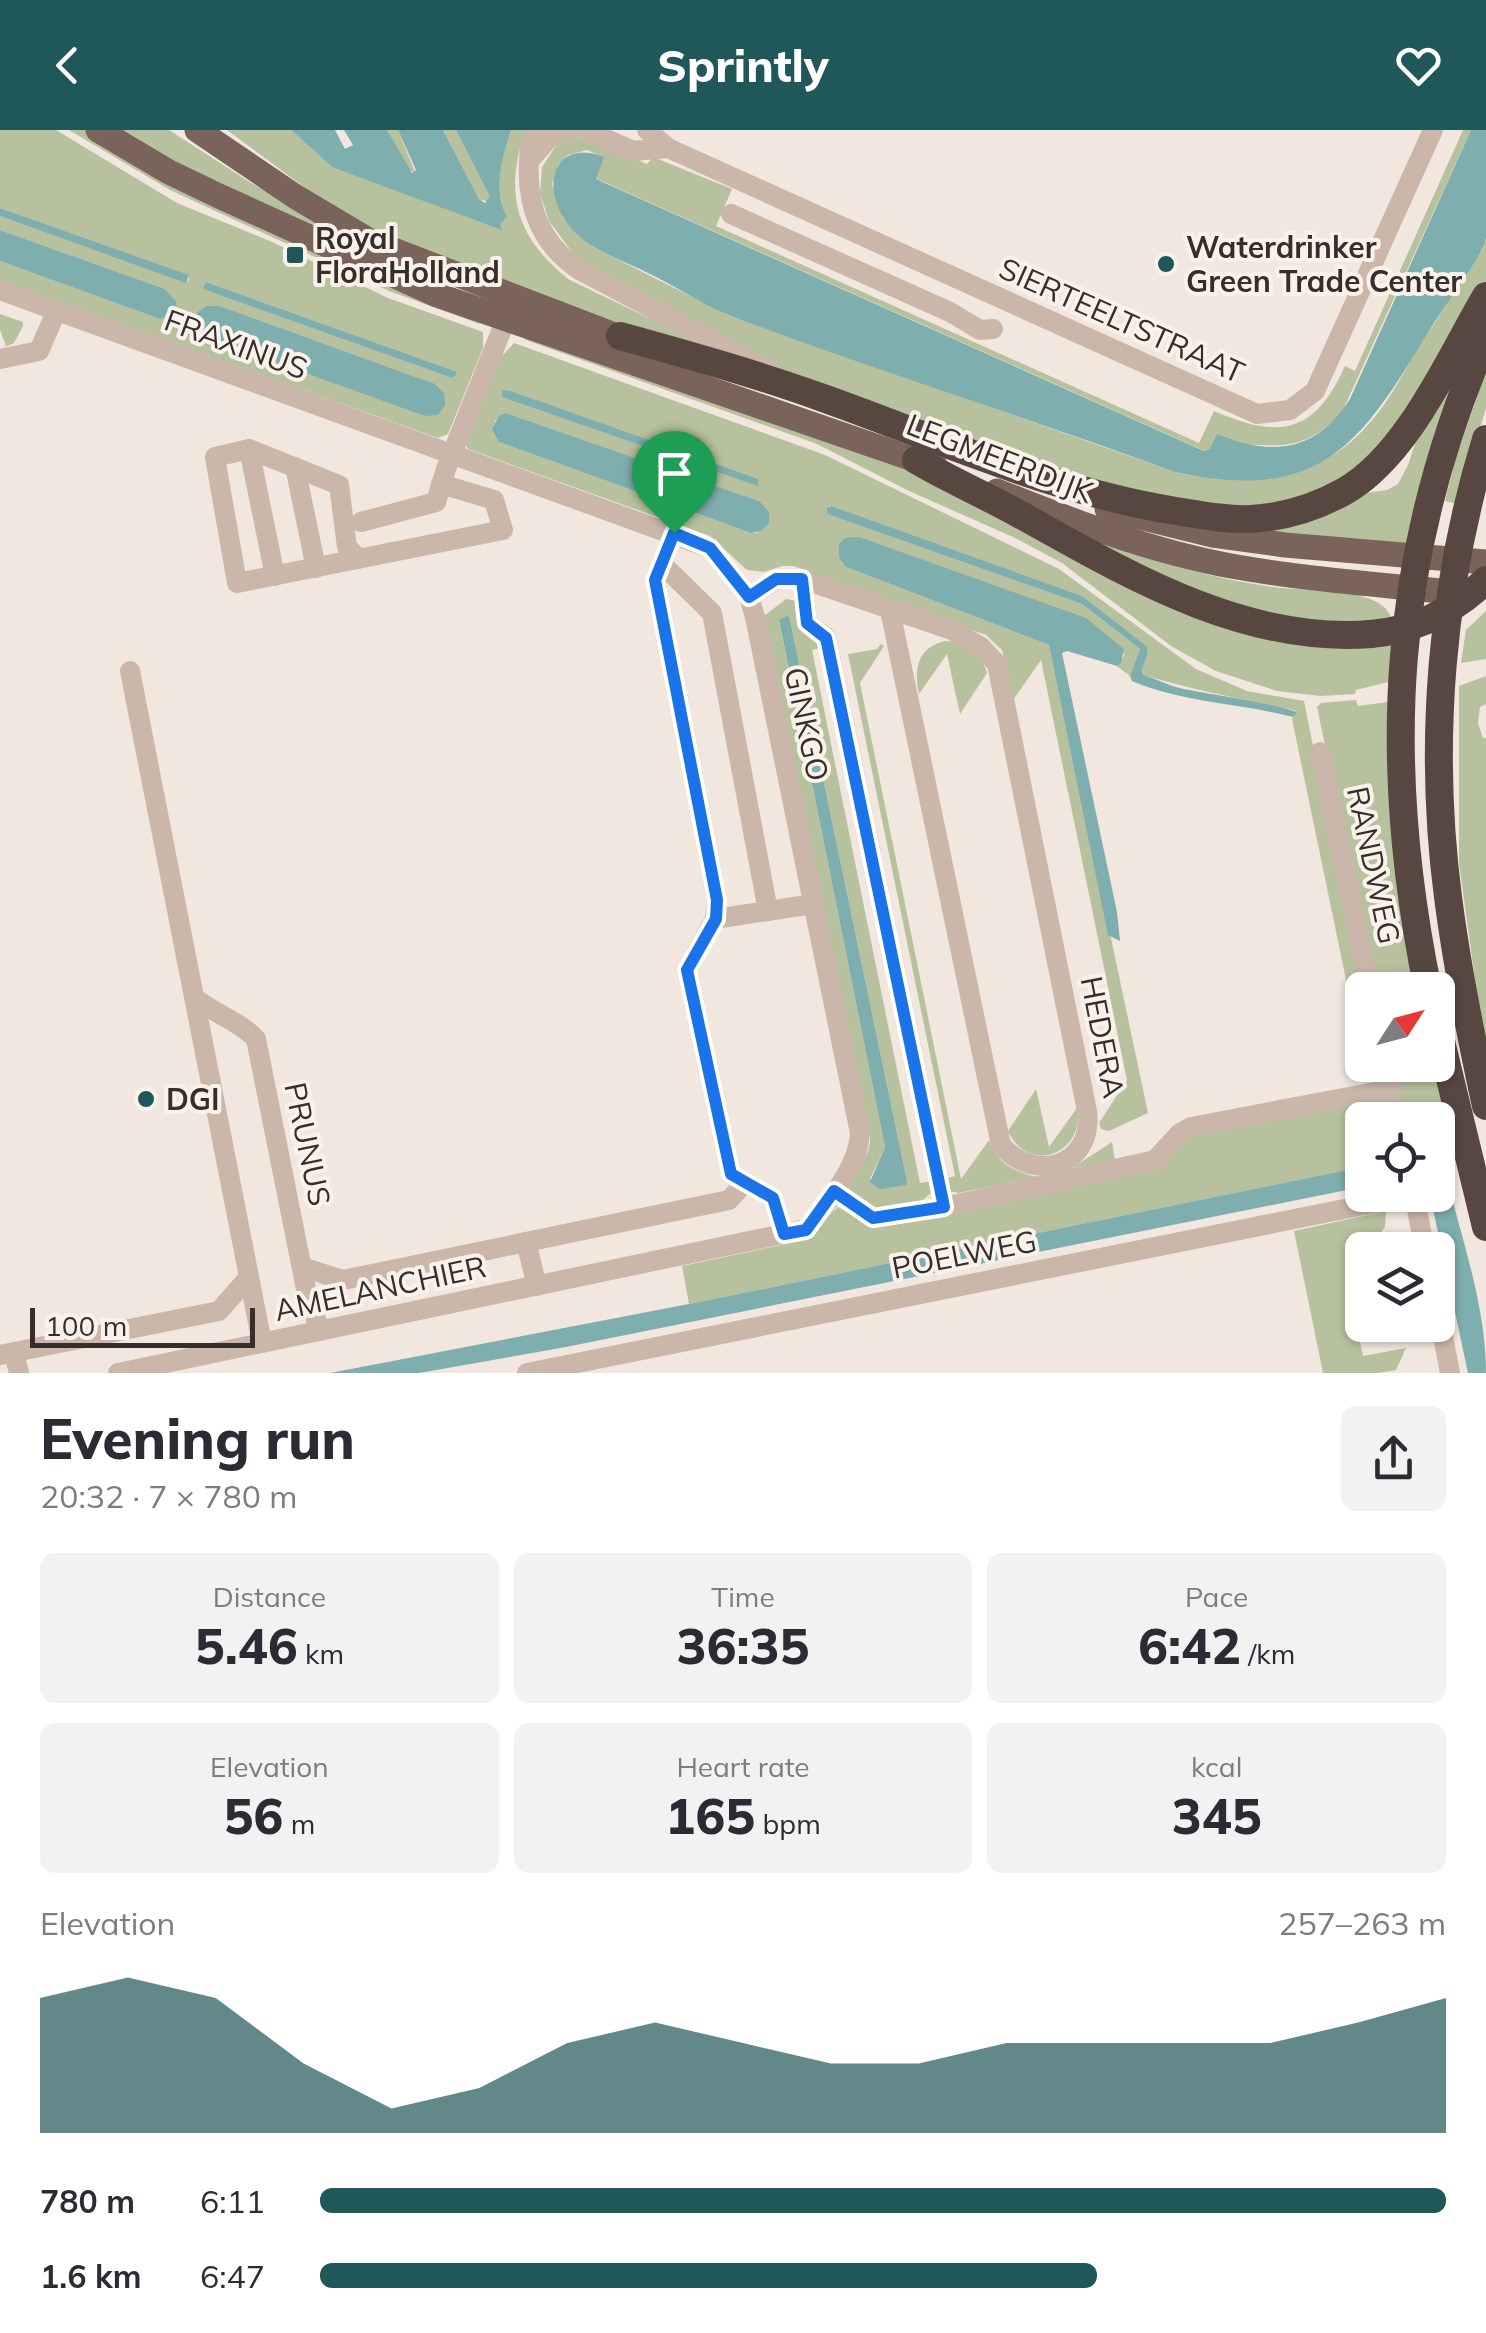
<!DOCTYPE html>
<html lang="en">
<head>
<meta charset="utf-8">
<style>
  :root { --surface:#fff; --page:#f2f2f3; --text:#2b2b33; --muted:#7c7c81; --accent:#205758 }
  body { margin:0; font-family:Mulish,sans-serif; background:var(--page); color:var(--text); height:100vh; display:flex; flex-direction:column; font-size:38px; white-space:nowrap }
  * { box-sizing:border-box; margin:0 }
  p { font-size:32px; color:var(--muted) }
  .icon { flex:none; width:55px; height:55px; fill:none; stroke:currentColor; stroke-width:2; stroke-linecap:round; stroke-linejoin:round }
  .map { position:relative; height:1243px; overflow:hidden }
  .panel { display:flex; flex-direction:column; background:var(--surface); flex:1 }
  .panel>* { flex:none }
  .needle { width:65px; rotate:54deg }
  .tools { position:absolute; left:1345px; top:842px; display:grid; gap:20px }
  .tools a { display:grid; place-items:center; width:110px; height:110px; border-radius:15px; background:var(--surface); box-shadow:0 2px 8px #0004; font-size:50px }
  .scale { position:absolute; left:30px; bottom:25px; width:225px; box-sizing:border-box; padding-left:10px; border:5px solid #372d2a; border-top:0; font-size:28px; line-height:35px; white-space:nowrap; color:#372d2a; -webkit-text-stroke:8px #f9f2eb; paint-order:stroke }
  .pin { position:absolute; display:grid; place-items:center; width:85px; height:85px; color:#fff; margin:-102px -42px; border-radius:50% 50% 50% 0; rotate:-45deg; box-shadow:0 0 10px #0007 }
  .pin .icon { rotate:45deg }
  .round { display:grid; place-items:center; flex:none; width:105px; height:105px; border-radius:15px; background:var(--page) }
  .overview { display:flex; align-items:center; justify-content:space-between; height:170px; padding:0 40px }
  h1 { font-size:55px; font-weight:800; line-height:75px }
  .metrics { display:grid; grid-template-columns:repeat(3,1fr); gap:15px; height:170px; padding:10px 40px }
  .metrics div { display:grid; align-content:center; border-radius:15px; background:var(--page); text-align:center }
  .metrics b { font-size:50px; font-weight:800 }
  .metrics small { font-size:28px; font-weight:400 }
  .metrics p { font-size:28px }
  .chart { height:280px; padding:20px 40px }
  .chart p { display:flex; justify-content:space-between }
  .chart svg { width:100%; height:180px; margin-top:10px; fill:var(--accent); opacity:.7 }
  ul { padding:0 40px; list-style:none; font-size:32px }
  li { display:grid; grid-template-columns:160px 120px 1fr; align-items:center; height:75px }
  li i { height:25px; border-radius:12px; background:var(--accent) }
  header { display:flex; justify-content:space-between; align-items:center; height:130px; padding:0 40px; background:var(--accent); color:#fff; font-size:45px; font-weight:800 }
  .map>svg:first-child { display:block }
  .green { fill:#b7c19e; fill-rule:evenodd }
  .water { fill:#7eaead }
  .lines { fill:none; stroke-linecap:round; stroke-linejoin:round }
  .minor { stroke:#cab7aa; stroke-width:20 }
  .major { stroke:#79635b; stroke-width:25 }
  .highway { stroke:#584741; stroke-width:28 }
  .highway-bridge { stroke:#584741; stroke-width:28 }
  .route-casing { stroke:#fff; stroke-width:20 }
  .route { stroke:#1a73e8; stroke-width:12 }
  .poi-dot { fill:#205758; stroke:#f9f2eb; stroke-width:4 }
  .labels { text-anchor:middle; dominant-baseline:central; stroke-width:8; stroke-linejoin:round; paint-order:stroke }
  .poi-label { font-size:30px; font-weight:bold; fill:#372d2a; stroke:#f9f2eb; text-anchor:start }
  .street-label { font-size:30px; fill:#372d2a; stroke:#f9f2eb }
</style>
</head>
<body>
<header><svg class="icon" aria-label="back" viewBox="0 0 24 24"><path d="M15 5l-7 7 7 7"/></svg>Sprintly<svg class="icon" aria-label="heart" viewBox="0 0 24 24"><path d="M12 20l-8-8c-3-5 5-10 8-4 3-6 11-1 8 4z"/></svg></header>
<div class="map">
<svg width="1486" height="1243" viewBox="0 0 1486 1243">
  <rect width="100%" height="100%" fill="#f2e7de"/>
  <g class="green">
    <path d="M0,0H56L177,73L270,111L388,168L483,202V218L448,304L438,308L0,151V131L160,189L172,186L177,172L165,159L0,100V86L186,152L189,150L188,145L0,78ZM206,152L455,241L452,248L204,159ZM207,176H220L435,254Z"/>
    <polygon points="69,0 85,0 135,30 476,189 480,194 389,161 170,60"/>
    <polygon points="117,0 169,0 251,53 331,98 327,105 226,60"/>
    <path d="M227,0H291L332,37L500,94L507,86C492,61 503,26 511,0H526C503,63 516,107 568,149L742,233L664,215L347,89Z"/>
    <polygon points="387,0 398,0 415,42 408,40"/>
    <polygon points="443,0 456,0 490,67 489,72 479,69"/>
    <path d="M1463,0H1471L1342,282C1289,338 1263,302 1205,321L595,48L603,27L587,20L568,25L558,35L552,54L563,88L595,118L728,185L1175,342C1244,357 1316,353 1366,297C1385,277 1399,251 1413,227C1438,188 1462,149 1486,110V155L1435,245L1361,342L1281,380L1111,365L812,254L749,226L609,149L575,126L549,91L540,63L542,37L557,14L570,6L583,7L647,34L653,27L732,59L716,96L1199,313L1214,281C1279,309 1314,305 1345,236L1355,241Z"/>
    <polygon points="0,184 23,192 23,196 14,213 0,219 6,216 0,200"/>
    <polygon points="1470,200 1409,415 1259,402 1344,366 1387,360 1398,354 1408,335 1429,272"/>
    <path d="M523,209H534L923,345L1220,486L1371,496L1236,481L1045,392C1120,420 1194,446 1273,457C1303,461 1363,458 1384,477C1401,492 1392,531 1392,551L1356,560L1355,564L1320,566L1277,561L1216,541L1171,516L1062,433L1013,407L909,361L817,314Z"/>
    <path d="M514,213L825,325L1059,439L1196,539L1247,561L1304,571L1362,860V927L1292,589L1297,581C1245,569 1194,561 1144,545L1142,537L1148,523L1082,466L829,376L827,384L1082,474L1140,519L1130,546L1117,536L1125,524L846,437L1049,515L1148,983L1109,1001L1101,999L1099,993L1127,950L1041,530L1013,570L1002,520L986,505L794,436H782L764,442L747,440L710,406L468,319L465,313L501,227ZM502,261H511L760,352ZM506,283L759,371L769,393L757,403H751L499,312L495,291Z"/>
    <polygon points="1486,242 1486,278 1458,374 1445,371 1457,323"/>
    <path d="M786,469L797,471L822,517L812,520L920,1053L932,1051L931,1063L923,1070L876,1080L850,1060C851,1040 872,1029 870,1006L764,486ZM789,485L907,1051L870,1049L885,1017L779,491Z"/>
    <polygon points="1486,481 1486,529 1461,533 1466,500"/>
    <path d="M945,511C964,511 983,524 987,543L960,584L947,524L919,564C914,538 917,518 945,511Z"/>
    <path d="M881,514L884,516L860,553L961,1049L989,1010C997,1034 1014,1041 1036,1047L958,1063L950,1061L944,1049L955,1046L848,524L877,519Z"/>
    <polygon points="1486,546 1486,574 1480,577 1478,593 1483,608 1486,608 1486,928 1459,733 1459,556"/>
    <polygon points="1356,570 1358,576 1388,572 1419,860 1376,860 1317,577 1321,573"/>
    <polygon points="1391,935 1437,935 1454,1029 1443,1033 1438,1024 1438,990 1403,990"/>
    <path d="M1036,959L1049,1017L1077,978C1085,1025 1028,1045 1008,1001Z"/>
    <polygon points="1382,969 1391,990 1362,990 1362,1037 689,1174 682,1136 805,1110 838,1077 870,1095 1144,1042 1193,1006"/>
    <polygon points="1112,1012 1115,1031 1072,1038"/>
    <polygon points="1386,1081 1385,1097 1368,1120 1362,1120 1362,1131 1345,1136 1363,1226 1406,1218 1396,1240 1378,1243 1323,1243 1294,1101"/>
  </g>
  <g class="water">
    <path d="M291,0H335L345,19L353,15L344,0H387L412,43L416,40L398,0H443L479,69L485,73L490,67L456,0H511C503,26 492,61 507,86L500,95L502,100L332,37Z"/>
    <path d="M1471,0H1486C1486,28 1486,83 1486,108C1482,126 1446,174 1434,193C1363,309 1327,375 1175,342C1028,288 878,241 731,186C703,175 677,157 650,144C619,128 582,119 563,87C541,50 558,9 604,27L596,49L1204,321L1210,319L1217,304C1272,327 1316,322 1350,269Z"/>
    <polygon points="0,78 189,145 186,153 0,86"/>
    <polygon points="0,100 165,159 177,172 172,186 160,189 0,131"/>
    <polygon points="206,152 455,241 457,244 452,248 203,159"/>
    <path d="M207,176H220L435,254L444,263L445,275L438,285L425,286L203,206C189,196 193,182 207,176Z"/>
    <polygon points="502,260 511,261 758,349 758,356 508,269 502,267"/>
    <polygon points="506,283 759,371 769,382 769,393 761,401 751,403 499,312 492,299 499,286"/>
    <path d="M831,376L1082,466L1146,516C1152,527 1138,536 1144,545C1159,550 1174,558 1189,560C1225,567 1262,571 1297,582L1293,587C1240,573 1184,573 1132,551L1130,546L1140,519L1082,474L827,384V378Z"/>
    <polygon points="859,407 1086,488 1124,519 1121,533 1117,536 1067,521 1062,523 1117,782 1120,811 1108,805 1049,515 846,437 839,428 839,414 845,408"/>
    <polygon points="789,485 907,1051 906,1055 880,1059 870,1052 885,1017 779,490"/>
    <path d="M1438,1024L1443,1033C1459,1101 1486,1173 1486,1243H1468L1430,1065H1438Z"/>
    <polygon points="1362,1037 1362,1057 566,1217 419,1243 330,1243 689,1174"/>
  </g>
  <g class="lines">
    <g class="minor">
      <path d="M535,0C530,10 530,20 529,31C526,77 542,116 581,141L771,241"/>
      <polyline points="586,0 633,21 668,18"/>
      <polyline points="647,0 668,18 1257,284 1290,280 1315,261 1433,0"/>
      <polyline points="530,30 551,6 570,0"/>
      <polyline points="731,84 950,182 980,200 993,199"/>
      <path d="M0,160L710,418L749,467L755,487L860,1003C858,1040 828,1070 807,1099L118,1243"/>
      <polyline points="0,229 39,221 56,182"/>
      <polyline points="249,319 275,446"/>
      <polyline points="295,337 316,438"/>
      <polyline points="361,392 436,372 446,339 510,179"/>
      <polyline points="674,403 655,450 717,770 715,789 687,840 731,1044 773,1068 784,1104"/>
      <polyline points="359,429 347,417 339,355 249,319 215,327 237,453 503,400 494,370 441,354"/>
      <polyline points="662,434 712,483 768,781"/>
      <polyline points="802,449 807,493 826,507 944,1077"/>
      <path d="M749,467L777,449H802L952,500L981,517L997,534L1087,981C1094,1038 1033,1053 1001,1015L890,480"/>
      <polyline points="130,541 262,1213"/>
      <polyline points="1320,622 1370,860"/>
      <polyline points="715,789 813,774"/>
      <path d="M196,869C216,884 242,893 256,909L306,1159L320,1201"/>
      <polyline points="1386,935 1397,990"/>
      <polyline points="834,1061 873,1088 944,1077 1155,1030 1179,1004 1191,997 1391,959"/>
      <polyline points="1414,1065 1425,1120"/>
      <polyline points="526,1112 537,1156"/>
      <polyline points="302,1137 343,1150 729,1070 746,1052"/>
      <polyline points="1438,1180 1450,1243"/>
      <polyline points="14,1223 19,1243"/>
      <polyline points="0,1225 219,1181 249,1147"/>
      <polyline points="527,1243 1414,1065"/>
    </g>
    <g class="major">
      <polyline points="98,0 169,42 219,66 437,165 936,337"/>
      <polyline points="197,0 296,67 370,111 635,213"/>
      <path d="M997,361C1072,391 1150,421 1231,436C1309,450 1389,455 1468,464"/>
      <polyline points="1107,379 1213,405 1285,415 1486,432"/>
    </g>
    <g class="highway">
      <path d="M620,206C688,225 757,244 823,268C938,309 1055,362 1176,381C1201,385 1226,390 1251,389C1284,387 1317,377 1345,361C1408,325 1450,227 1486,166"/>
      <path d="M1486,309C1441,455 1428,614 1448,767C1457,837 1471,907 1486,976"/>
      <path d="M916,330C950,350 985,365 1019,384C1127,444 1243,514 1371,504"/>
      <path d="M1428,860C1381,630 1391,424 1486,207"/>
      <polyline points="1438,899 1486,1097"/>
    </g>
    <path class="highway-bridge" d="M1371,504C1416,500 1454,481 1486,450"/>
  </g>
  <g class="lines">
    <g class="route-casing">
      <polygon id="route" points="674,403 710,418 749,467 776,449 802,449 807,493 826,508 944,1077 873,1088 834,1061 806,1100 784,1104 773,1068 731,1044 687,840 716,789 717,770 655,450"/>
    </g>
    <use href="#route" class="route"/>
  </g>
  <g class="poi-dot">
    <rect x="285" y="115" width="20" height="20" rx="5"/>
    <circle cx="1166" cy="134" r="10"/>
    <circle cx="146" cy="969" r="10"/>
  </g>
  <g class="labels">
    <g class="poi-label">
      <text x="315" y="108">Royal<tspan x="315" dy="34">FloraHolland</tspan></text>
      <text x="1186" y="117">Waterdrinker<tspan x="1186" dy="34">Green Trade Center</tspan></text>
      <text x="166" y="969">DGI</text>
    </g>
    <g class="street-label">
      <text transform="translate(1122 190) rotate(24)">SIERTEELTSTRAAT</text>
      <text transform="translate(236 214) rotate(20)">FRAXINUS</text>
      <text transform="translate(1000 328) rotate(21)">LEGMEERDIJK</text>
      <text transform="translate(807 594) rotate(78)">GINKGO</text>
      <text transform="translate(1374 735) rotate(78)">RANDWEG</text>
      <text transform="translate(1103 907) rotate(79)">HEDERA</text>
      <text transform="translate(308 1014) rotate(78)">PRUNUS</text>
      <text transform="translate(964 1124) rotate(-11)">POELWEG</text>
      <text transform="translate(380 1158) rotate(-12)">AMELANCHIER</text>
    </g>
  </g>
</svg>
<div class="tools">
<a><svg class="needle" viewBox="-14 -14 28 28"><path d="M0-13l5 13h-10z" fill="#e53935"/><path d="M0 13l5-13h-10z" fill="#7c7c81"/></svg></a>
<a><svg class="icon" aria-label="locate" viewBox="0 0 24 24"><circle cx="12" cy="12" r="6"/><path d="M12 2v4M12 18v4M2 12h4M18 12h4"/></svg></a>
<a><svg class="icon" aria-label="layers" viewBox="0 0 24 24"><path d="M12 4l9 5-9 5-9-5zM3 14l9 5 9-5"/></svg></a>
</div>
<div class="scale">100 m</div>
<div class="pin" style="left:674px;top:403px;background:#1e9e55"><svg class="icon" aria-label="arrive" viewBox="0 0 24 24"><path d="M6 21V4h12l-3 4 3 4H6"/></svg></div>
</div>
<section class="panel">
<div class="overview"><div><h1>Evening run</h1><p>20:32 · 7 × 780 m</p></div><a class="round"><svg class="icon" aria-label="share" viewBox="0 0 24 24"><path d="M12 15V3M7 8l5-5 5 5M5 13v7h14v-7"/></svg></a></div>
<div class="metrics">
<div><p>Distance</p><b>5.46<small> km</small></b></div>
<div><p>Time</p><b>36:35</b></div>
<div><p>Pace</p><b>6:42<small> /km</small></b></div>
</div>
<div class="metrics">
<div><p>Elevation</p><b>56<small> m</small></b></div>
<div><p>Heart rate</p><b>165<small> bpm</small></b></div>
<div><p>kcal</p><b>345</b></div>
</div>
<div class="chart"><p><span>Elevation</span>257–263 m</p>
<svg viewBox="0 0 160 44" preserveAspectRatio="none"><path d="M0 44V11L10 6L20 11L30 27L40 38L50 33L60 22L70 17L80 22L90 27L100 27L110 22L120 22L130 22L140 22L150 17L160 11V44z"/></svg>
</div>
<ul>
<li><b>780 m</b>6:11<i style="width:100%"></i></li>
<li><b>1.6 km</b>6:47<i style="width:69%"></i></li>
</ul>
</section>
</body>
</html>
